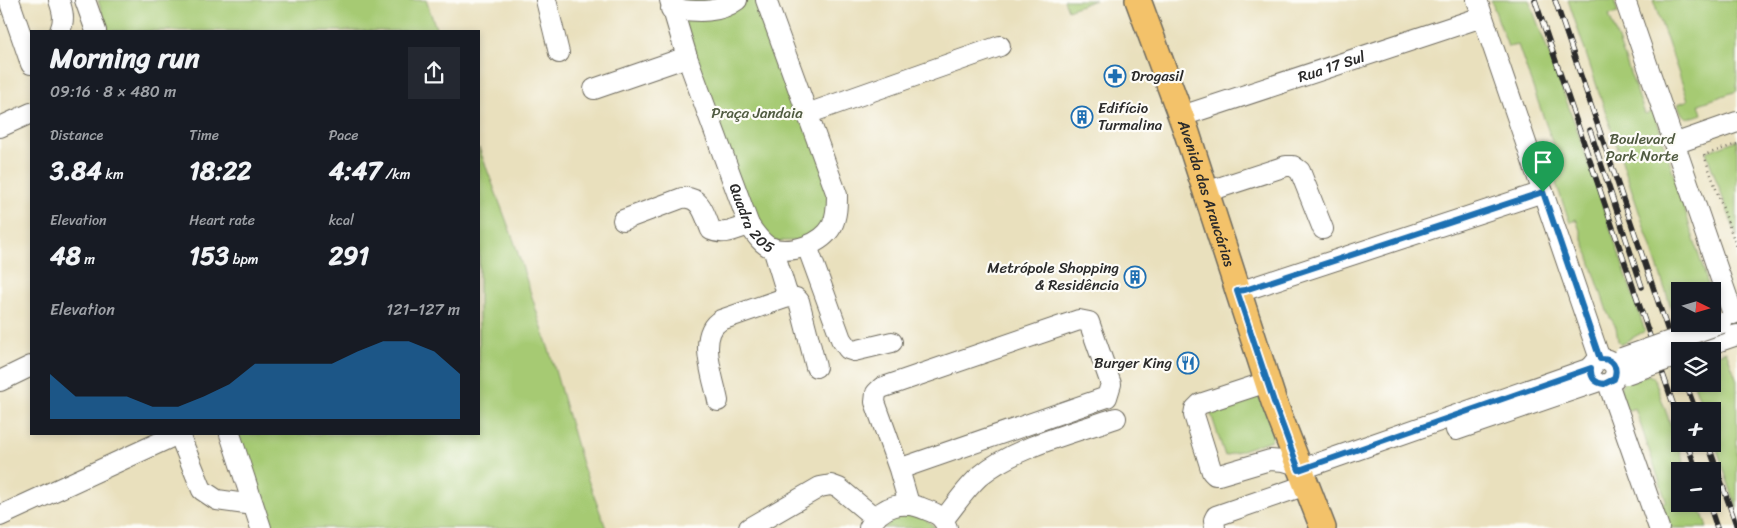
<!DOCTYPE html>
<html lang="en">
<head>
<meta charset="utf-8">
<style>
  :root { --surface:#171b24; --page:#242831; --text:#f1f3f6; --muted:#9ea1a6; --accent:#1f6fb2 }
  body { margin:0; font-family:Sriracha,sans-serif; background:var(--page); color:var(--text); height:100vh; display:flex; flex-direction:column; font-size:19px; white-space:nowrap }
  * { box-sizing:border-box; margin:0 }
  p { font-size:16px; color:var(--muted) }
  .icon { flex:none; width:28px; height:28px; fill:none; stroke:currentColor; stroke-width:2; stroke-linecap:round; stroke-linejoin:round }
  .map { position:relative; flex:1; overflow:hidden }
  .drawer { position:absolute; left:30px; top:30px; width:450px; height:405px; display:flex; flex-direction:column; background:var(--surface); border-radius:0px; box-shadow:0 2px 8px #0003 }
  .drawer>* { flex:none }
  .needle { width:32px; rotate:95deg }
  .controls { position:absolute; left:1671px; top:282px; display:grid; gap:10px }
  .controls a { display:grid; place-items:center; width:50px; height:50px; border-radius:0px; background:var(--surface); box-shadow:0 2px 8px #0003; font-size:25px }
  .pin { position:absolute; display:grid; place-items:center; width:42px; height:42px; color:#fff; margin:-51px -21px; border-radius:50% 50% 50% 0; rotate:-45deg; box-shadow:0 0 5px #0007 }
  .pin .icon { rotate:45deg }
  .round { display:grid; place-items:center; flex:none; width:52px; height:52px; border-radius:0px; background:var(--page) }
  .headline { display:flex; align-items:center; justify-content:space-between; height:85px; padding:0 20px }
  h1 { font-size:28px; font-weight:800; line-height:38px }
  .figures { display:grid; grid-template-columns:repeat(3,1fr); gap:8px; height:85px; padding:5px 20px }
  .figures div { display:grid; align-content:center }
  .figures b { font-size:25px; font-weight:800 }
  .figures small { font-size:14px; font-weight:400 }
  .figures p { font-size:14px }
  .chart { height:140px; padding:10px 20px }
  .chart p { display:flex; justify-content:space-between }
  .chart svg { width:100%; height:90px; margin-top:5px; fill:var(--accent); opacity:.7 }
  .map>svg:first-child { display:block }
  .green { fill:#a6ca73; stroke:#687a4f }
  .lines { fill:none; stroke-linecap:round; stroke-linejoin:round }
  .minor-casing { stroke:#6e6a5e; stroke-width:22 }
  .major-casing { stroke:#6e6a5e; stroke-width:28 }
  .path { stroke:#6e6a5e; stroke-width:2.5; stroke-dasharray:1 4; stroke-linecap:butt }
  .minor { stroke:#fff; stroke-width:20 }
  .major { stroke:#f3c26a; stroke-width:25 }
  .rail-casing { stroke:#2b2b2b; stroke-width:5.5 }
  .rail { stroke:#fdfcf7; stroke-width:4; stroke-dasharray:11; stroke-linecap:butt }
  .minor-bridge-casing { stroke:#6e6a5e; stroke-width:22; stroke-linecap:butt }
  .minor-bridge { stroke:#fff; stroke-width:20 }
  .route-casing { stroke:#fff; stroke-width:10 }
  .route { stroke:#1f6fb2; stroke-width:6 }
  .labels { text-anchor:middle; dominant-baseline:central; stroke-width:4.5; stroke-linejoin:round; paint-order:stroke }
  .street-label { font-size:15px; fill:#2b2b2b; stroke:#fdfcf7 }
  .poi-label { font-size:15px; fill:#2b2b2b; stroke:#fdfcf7; text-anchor:start }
  .park-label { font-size:15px; fill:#505b41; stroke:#fdfcf7 }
</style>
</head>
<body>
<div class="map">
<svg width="1737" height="528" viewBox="0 0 1737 528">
  <rect width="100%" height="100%" fill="#fdfcf7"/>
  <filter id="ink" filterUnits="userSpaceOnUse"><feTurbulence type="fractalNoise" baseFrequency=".02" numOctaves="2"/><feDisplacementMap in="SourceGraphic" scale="10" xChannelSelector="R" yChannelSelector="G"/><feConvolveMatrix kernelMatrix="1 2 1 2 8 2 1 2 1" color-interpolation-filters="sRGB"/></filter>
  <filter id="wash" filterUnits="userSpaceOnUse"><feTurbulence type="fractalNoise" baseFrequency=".0096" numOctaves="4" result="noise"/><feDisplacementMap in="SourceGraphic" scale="20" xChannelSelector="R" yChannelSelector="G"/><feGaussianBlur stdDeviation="1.12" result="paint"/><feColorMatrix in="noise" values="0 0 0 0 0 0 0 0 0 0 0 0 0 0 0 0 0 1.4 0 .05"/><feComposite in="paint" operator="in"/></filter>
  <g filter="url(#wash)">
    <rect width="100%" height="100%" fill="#e9e0bd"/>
    <g class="green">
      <polygon points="98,0 426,0 437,31 108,31"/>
      <polygon points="670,0 766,0 837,195 817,241 761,241"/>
      <polygon points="1064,0 1095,0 1068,10"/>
      <polygon points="1491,0 1529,0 1575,124 1645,331 1621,344 1618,341 1616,327 1608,314 1576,219 1570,223 1545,152 1554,147 1518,45 1508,47"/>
      <polygon points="1568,0 1614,0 1618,13 1609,15 1645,114 1654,111 1710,291 1680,291 1680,318 1675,319"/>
      <path d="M1653,0H1737V91L1699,104L1702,114C1688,119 1683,121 1678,104L1688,100Z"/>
      <polygon points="1737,140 1737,237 1706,152"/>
      <polygon points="479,148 514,241 550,353 582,464 606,528 269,528 236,434 479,434"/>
      <polygon points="1726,351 1737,380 1737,509 1713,437 1712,411 1704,411 1694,384 1712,384 1713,356"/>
      <polygon points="1649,375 1654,378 1687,471 1680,471 1680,504 1699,504 1707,528 1666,528 1658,506 1666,501 1635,408 1624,412 1620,387 1626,380"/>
      <path d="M1256,396L1259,397C1264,409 1278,428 1271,440L1225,456L1210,411Z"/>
      <polygon points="912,515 924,518 936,528 883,528 898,517"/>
    </g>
  </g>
  <g filter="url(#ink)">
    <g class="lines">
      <g class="minor-casing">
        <g id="minor">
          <polyline points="9,0 31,64"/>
          <path d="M59,0C63,12 65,19 60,31"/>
          <polyline points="85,0 96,31"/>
          <polyline points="546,0 559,53"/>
          <path id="s1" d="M670,0L687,57L749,225C755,234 763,246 774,249C794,253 822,244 832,226C837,216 837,205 837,195L766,0"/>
          <polyline points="1477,0 1600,359"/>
          <polyline points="1625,0 1733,314"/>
          <path d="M671,9C694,11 717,15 737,0"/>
          <polyline points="594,89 687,57"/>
          <polyline points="807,114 1000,46"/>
          <path id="s2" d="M1180,118L1188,114L1482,17"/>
          <polyline points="0,127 31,113"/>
          <polyline points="1674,144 1737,122"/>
          <polyline points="1206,192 1286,166 1293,166 1300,171 1323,229"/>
          <path d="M623,220L682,198C701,195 705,216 711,230C724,236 736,229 749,225"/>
          <polyline points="807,246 841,339 848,349 854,351 892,342"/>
          <polyline points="1237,291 1245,290 1543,192"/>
          <polyline points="788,297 796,298 799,301 816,367"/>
          <polyline points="1690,351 1737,335"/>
          <path d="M1592,367C1599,354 1613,358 1616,371L1614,379"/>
          <polyline points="0,381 31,366"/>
          <polyline points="1267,382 1200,404 1195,409 1194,415 1212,472 1215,475 1219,475 1270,460 1284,461 1297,465"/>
          <polyline points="1608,383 1659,528"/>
          <path d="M718,401C714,379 696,334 721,320L788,297L773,248"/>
          <polyline points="1456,430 1596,382"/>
          <polyline points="179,434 202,490 217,500 253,505"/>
          <polyline points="230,434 261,528"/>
          <polyline points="899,469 1107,397 1111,384 1089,322 1079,320 881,388 876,393 875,402 899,469 909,504"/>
          <polyline points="1299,470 1591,368"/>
          <polyline points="0,516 178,434"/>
          <path d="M944,519C956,504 967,487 981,475C1015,447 1075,432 1116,418"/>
          <polyline points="749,528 820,487 831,485 839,488 875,518"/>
          <path d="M869,528C881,504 904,500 927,510C938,514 943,517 947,528"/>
          <polyline points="1215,528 1214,520 1216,516 1306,485"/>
        </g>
      </g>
      <g class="major-casing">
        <g id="major">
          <path id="s3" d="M1138,0L1186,130L1274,402L1323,528"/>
        </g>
      </g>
      <polyline class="path" points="1737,144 1704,155 1737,248"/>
      <use href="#minor" class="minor"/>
      <use href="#major" class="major"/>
      <g class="rail-casing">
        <g id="rail">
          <polyline points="1535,0 1680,424"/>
          <polyline points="1555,0 1680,366"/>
          <polyline points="1590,130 1642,287"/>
          <polyline points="1686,384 1696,411"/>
          <polyline points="1687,444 1697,471"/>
          <polyline points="1708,444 1737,527"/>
          <polyline points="1709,504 1717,528"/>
        </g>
      </g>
      <use href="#rail" class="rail"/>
      <g class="minor-bridge-casing">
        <g id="minor-bridge">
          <polyline points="1622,358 1722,323"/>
          <polyline points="1626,374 1680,355"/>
        </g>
      </g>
      <use href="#minor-bridge" class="minor-bridge"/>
    </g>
  </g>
  <g class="lines" filter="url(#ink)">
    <g class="route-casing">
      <path id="route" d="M1543,192L1600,359C1612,358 1619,367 1614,379L1604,384C1595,383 1590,377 1591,368L1299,470L1274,402L1237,291L1245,290Z"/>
    </g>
    <use href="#route" class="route"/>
  </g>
  <defs>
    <g id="pharmacy-ring" transform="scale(1.125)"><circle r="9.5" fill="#fdfcf7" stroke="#1f6fb2" stroke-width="1.5"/><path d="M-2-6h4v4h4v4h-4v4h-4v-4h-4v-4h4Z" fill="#1f6fb2"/></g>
    <g id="building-ring" transform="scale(1.125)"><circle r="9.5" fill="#fdfcf7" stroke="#1f6fb2" stroke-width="1.5"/><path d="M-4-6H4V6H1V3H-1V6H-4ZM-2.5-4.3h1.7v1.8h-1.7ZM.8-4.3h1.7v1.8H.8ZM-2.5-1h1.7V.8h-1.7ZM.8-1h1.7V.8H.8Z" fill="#1f6fb2"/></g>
    <g id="restaurant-ring" transform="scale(1.125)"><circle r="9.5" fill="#fdfcf7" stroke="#1f6fb2" stroke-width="1.5"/><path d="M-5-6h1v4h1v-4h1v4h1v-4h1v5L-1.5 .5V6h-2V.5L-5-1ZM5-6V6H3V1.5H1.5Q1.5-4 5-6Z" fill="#1f6fb2"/></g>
  </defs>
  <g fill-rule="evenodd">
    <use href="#pharmacy-ring" x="1115" y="76"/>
    <use href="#building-ring" x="1082" y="117"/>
    <use href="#building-ring" x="1135" y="277"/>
    <use href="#restaurant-ring" x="1188" y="363"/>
  </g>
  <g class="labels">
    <g class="street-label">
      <text stroke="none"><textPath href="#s2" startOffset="160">Rua 17 Sul</textPath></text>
      <text stroke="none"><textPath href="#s3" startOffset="205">Avenida das Araucárias</textPath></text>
      <text stroke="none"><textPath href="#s1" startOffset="234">Quadra 205</textPath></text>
    </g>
    <g class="poi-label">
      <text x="1131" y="76">Drogasil</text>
      <text x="1098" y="108">Edifício<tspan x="1098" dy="17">Turmalina</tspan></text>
      <text x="1119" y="268" text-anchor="end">Metrópole Shopping<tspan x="1119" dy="17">&amp; Residência</tspan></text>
      <text x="1172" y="363" text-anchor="end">Burger King</text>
    </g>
    <g class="park-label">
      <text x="757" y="113">Praça Jandaia</text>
      <text x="1642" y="139">Boulevard<tspan x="1642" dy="17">Park Norte</tspan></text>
    </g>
  </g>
</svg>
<div class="controls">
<a><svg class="needle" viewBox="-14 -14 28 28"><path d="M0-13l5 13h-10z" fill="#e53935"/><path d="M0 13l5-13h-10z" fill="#9ea1a6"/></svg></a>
<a><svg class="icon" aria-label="layers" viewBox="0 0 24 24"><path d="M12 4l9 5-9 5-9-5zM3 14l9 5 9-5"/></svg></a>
<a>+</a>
<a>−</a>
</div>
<div class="pin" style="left:1543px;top:192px;background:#1e9e55"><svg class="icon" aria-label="arrive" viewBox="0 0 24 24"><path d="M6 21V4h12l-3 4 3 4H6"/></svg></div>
<section class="drawer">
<div class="headline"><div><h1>Morning run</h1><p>09:16 · 8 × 480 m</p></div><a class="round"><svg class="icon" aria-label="share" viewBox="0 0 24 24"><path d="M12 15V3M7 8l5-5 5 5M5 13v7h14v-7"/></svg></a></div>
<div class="figures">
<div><p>Distance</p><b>3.84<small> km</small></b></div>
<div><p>Time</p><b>18:22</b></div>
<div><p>Pace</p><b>4:47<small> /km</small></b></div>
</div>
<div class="figures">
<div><p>Elevation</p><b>48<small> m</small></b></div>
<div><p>Heart rate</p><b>153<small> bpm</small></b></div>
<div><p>kcal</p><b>291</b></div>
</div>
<div class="chart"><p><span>Elevation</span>121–127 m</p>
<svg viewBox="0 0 160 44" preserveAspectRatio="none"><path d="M0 44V22L10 33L20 33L30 33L40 38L50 38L60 33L70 27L80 17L90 17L100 17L110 17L120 11L130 6L140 6L150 11L160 22V44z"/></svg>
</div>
</section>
</div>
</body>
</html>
